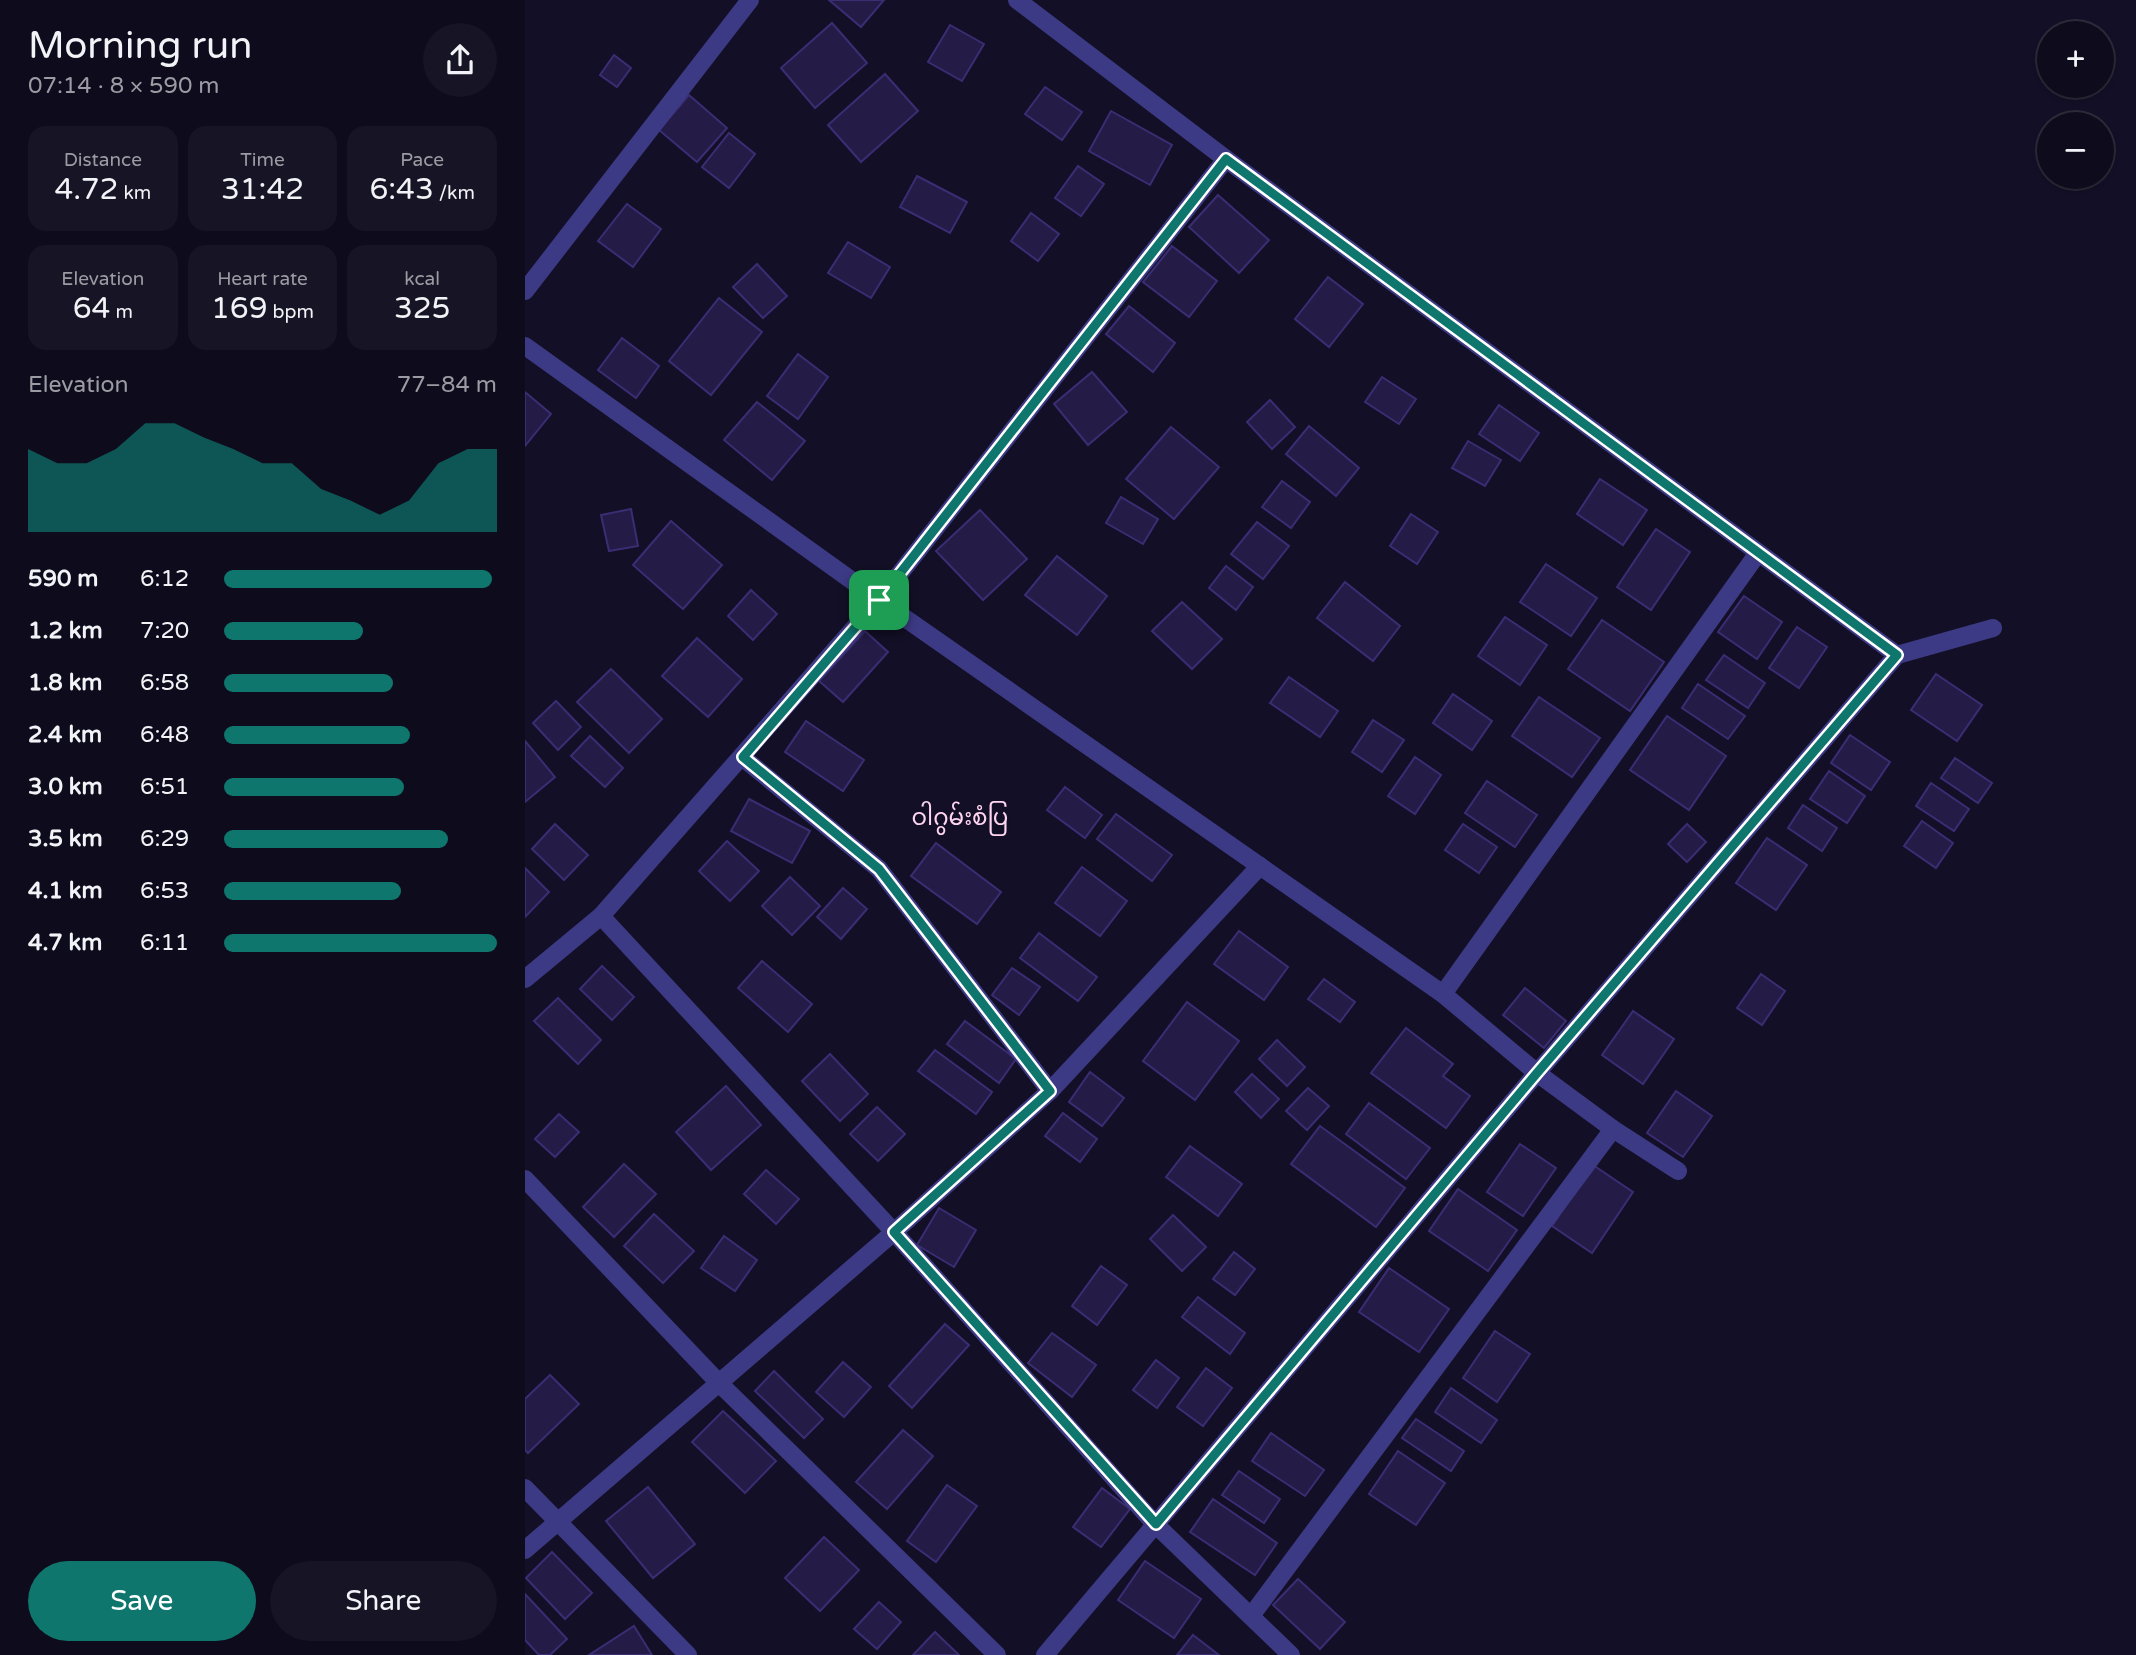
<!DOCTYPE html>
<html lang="en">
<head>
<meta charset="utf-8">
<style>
  :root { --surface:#0e0b1c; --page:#171425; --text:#f1f3f6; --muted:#9b9ba3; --line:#2e2b3b; --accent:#0f766e }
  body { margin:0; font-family:"Varela Round","Noto Sans Myanmar",sans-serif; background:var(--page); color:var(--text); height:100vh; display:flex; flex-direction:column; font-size:26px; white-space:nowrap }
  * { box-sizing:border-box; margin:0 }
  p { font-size:23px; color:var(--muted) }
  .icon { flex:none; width:38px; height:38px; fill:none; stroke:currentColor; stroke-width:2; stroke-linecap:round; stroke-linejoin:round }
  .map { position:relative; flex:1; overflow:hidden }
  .panel { display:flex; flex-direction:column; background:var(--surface); width:525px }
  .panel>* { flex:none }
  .tools { position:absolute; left:1512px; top:21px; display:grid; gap:14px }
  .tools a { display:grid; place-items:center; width:77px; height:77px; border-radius:50%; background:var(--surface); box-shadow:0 2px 5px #0004,0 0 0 2px var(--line); font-size:35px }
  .pin { position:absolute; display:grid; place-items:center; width:60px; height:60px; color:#fff; margin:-30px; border-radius:14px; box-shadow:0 4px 10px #0006 }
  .round { display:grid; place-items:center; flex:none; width:74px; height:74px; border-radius:37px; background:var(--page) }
  .summary { display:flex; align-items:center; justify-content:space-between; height:119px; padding:0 28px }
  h1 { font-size:38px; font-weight:600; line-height:52px }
  .metrics { display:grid; grid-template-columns:repeat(3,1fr); gap:10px; height:119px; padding:7px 28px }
  .metrics div { display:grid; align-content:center; border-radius:18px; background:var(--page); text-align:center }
  .metrics b { font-size:30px; font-weight:600 }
  .metrics small { font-size:19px; font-weight:400 }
  .metrics p { font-size:19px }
  .chart { height:196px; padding:14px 28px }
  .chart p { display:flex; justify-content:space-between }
  .chart svg { width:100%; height:126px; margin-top:7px; fill:var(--accent); opacity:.7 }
  .button { display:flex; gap:14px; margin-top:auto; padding:14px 28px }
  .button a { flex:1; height:80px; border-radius:42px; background:var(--accent); color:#fff; font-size:28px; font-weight:600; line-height:80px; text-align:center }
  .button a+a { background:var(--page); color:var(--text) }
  ul { padding:0 28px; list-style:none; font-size:23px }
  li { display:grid; grid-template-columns:112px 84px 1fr; align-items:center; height:52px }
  li i { height:18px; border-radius:9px; background:var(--accent) }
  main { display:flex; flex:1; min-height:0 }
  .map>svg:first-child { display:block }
  .building { fill:#241b47; stroke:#3b2d73; stroke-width:2 }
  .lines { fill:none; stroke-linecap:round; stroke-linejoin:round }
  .minor { stroke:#3d3a85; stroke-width:18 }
  .route-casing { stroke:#fff; stroke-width:14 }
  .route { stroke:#0f766e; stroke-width:9 }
  .labels { text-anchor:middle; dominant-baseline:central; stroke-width:5; stroke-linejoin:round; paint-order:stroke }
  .quarter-label { font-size:23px; fill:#ffd6f0; stroke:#130f26 }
</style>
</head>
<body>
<main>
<section class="panel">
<div class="summary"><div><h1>Morning run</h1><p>07:14 · 8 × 590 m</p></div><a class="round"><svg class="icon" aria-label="share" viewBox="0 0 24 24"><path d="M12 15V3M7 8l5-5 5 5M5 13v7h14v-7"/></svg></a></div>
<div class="metrics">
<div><p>Distance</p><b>4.72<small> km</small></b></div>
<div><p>Time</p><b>31:42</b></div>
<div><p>Pace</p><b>6:43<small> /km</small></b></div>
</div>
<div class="metrics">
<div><p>Elevation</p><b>64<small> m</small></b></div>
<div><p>Heart rate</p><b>169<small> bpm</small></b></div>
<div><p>kcal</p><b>325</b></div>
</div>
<div class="chart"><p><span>Elevation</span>77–84 m</p>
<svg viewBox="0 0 160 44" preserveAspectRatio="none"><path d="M0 44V15L10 20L20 20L30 15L40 6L50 6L60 11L70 15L80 20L90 20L100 29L110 33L120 38L130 33L140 20L150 15L160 15V44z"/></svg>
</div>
<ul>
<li><b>590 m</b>6:12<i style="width:98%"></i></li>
<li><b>1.2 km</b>7:20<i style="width:51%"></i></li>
<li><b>1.8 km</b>6:58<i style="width:62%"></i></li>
<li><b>2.4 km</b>6:48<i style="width:68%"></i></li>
<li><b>3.0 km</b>6:51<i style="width:66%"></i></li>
<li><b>3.5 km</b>6:29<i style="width:82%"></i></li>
<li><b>4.1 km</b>6:53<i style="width:65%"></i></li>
<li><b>4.7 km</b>6:11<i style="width:100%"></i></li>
</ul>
<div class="button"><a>Save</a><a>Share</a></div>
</section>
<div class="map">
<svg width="1611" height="1655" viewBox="0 0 1611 1655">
  <rect width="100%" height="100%" fill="#130f26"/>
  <g class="building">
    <polygon points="304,0 359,0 336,27"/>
    <polygon points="307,23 342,63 290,108 256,68"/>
    <polygon points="425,25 459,44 437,81 403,62"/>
    <polygon points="89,55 106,68 92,87 75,75"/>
    <polygon points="360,74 393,111 336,162 303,125"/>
    <polygon points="520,87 557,112 537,140 500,114"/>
    <polygon points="164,95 202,128 172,162 134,130"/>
    <polygon points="586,111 647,145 625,185 564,151"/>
    <polygon points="204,133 230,154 204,188 177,167"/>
    <polygon points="553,166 579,184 556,216 530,198"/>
    <polygon points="392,176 442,202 425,233 375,207"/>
    <polygon points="693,195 744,240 714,273 664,227"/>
    <polygon points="102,204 136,229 108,267 73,241"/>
    <polygon points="506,213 534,234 513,261 486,241"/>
    <polygon points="323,242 365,267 346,298 303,273"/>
    <polygon points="647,246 692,281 664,317 618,282"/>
    <polygon points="232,264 262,296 238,318 208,287"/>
    <polygon points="803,277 838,304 804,347 770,319"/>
    <polygon points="194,298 237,332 186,395 144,361"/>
    <polygon points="604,306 650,343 628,372 581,334"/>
    <polygon points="97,338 134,366 111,398 73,370"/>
    <polygon points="273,354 303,377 273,419 242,396"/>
    <polygon points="567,372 602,412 563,445 529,404"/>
    <polygon points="857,377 891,399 874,424 840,402"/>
    <polygon points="0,392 26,414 0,446"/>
    <polygon points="745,400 770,427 747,449 722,422"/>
    <polygon points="232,402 280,441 247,480 199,440"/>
    <polygon points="974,405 1014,433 995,461 954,434"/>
    <polygon points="784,426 834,468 811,496 761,454"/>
    <polygon points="646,427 694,467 649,519 601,479"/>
    <polygon points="943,441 976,460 960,486 927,468"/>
    <polygon points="1075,479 1122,510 1098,545 1052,514"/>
    <polygon points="757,481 785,502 766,528 737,507"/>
    <polygon points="596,497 633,519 618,544 581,523"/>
    <polygon points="106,509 113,546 84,551 76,515"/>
    <polygon points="455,510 502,559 458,600 411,551"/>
    <polygon points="886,514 913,532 892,564 865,546"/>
    <polygon points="146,521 197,565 158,609 108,565"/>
    <polygon points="732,522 764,546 738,579 706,554"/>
    <polygon points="1131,529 1165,552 1126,610 1092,587"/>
    <polygon points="532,556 582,596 552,635 500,595"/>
    <polygon points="1021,564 1072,598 1046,636 995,602"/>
    <polygon points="701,566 728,587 711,610 684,588"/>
    <polygon points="820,582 875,626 848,661 792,618"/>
    <polygon points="226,590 252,614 228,640 203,616"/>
    <polygon points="1219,596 1257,622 1232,659 1193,632"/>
    <polygon points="657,602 697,639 667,669 627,631"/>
    <polygon points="980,617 1022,645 995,685 953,656"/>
    <polygon points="1077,620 1139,662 1105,711 1043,669"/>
    <polygon points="1272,627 1302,647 1274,688 1244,668"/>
    <polygon points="340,631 363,652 318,702 294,681"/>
    <polygon points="172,638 217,679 183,717 137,676"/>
    <polygon points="1199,655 1240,683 1223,708 1181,680"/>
    <polygon points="86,669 137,719 104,753 52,702"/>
    <polygon points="1411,674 1457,705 1432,741 1386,710"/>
    <polygon points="764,677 813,711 795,737 745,703"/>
    <polygon points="1173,684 1220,716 1203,739 1157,708"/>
    <polygon points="928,694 967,721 947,750 908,723"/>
    <polygon points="1014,697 1075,738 1047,777 987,736"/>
    <polygon points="31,701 56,727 33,750 8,723"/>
    <polygon points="1142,716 1201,756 1164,810 1105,770"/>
    <polygon points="848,720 879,740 857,772 827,752"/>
    <polygon points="281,721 339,760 318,791 260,752"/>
    <polygon points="1325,735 1365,762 1346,790 1306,763"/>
    <polygon points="65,736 98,768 80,787 46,756"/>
    <polygon points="0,741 30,777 0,802"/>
    <polygon points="890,757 916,775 890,814 863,796"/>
    <polygon points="1430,758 1467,783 1453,803 1416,778"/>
    <polygon points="1304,771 1340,796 1322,823 1285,799"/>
    <polygon points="962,781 1012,815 990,847 940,813"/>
    <polygon points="1406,783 1444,809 1429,831 1391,806"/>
    <polygon points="540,787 577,815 560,838 522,810"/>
    <polygon points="224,799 285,831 267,863 206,831"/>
    <polygon points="1278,805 1312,828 1297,851 1263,828"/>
    <polygon points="591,814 647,855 627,881 572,839"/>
    <polygon points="1397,821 1428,843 1411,868 1379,846"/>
    <polygon points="30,824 63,855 39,880 7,849"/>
    <polygon points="938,824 972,847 954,873 920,850"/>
    <polygon points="1162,824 1181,842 1162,862 1143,844"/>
    <polygon points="1242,838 1282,865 1251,910 1211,883"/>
    <polygon points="202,841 234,871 205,901 174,871"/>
    <polygon points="411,843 476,892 452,924 386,876"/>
    <polygon points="557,867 602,901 575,936 530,903"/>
    <polygon points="0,868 24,892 0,917"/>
    <polygon points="265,877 295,906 267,935 237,906"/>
    <polygon points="318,888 342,909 316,939 292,917"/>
    <polygon points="714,931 763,967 739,1000 689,964"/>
    <polygon points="514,933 572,977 553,1001 495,958"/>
    <polygon points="237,961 287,1004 263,1032 213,988"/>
    <polygon points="77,966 109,997 87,1020 55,989"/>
    <polygon points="487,968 515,987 494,1015 467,995"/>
    <polygon points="1236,974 1260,991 1237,1025 1212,1008"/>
    <polygon points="799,979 830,1002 815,1022 783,999"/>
    <polygon points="1000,988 1041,1021 1019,1048 978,1015"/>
    <polygon points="33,998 76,1040 53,1064 9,1021"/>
    <polygon points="662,1002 714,1041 670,1100 618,1061"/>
    <polygon points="1108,1011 1149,1039 1118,1084 1077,1055"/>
    <polygon points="440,1021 491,1059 474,1083 422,1044"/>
    <polygon points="881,1028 928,1064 918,1076 945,1096 921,1128 846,1073"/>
    <polygon points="752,1040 780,1067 762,1086 734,1059"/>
    <polygon points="410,1050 467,1092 451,1114 393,1071"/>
    <polygon points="305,1054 343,1094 315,1121 277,1081"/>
    <polygon points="565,1072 599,1098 577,1126 544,1102"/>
    <polygon points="727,1074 754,1099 736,1118 710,1092"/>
    <polygon points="201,1086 236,1125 186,1170 151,1132"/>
    <polygon points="783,1088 804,1106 782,1130 761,1111"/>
    <polygon points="1151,1091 1187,1116 1158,1157 1122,1133"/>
    <polygon points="844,1103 905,1148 881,1179 821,1134"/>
    <polygon points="352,1107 380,1134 353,1161 325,1134"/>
    <polygon points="538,1113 572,1139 555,1162 520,1136"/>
    <polygon points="34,1114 54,1132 30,1157 10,1139"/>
    <polygon points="795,1126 880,1188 851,1227 766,1164"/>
    <polygon points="995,1144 1031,1168 998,1216 962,1192"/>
    <polygon points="665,1146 717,1184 693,1216 641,1177"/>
    <polygon points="99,1164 131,1194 89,1237 58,1207"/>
    <polygon points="1068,1165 1108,1192 1067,1253 1027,1226"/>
    <polygon points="241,1170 274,1199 251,1224 219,1194"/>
    <polygon points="933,1189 992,1230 963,1271 904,1231"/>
    <polygon points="414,1208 451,1230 429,1267 392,1245"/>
    <polygon points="129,1214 169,1251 138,1283 99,1246"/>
    <polygon points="648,1215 681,1247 657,1271 625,1239"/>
    <polygon points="199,1236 232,1260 210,1291 176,1268"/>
    <polygon points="709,1252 730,1269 710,1295 688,1279"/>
    <polygon points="576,1266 602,1285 572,1325 547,1306"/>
    <polygon points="864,1268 924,1309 894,1352 834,1312"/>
    <polygon points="673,1297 720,1333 705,1354 657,1317"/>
    <polygon points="420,1324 444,1345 387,1408 364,1386"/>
    <polygon points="970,1331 1005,1354 972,1402 938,1378"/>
    <polygon points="527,1333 571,1365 547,1397 503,1363"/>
    <polygon points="631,1360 654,1378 632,1408 608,1390"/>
    <polygon points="318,1362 346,1387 319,1417 291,1392"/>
    <polygon points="681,1368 707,1388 678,1426 652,1407"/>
    <polygon points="249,1371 298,1419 279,1438 230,1391"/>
    <polygon points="25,1375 54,1404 3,1453 0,1450 0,1399"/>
    <polygon points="926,1388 972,1420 956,1443 910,1412"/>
    <polygon points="198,1411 251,1461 220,1493 167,1442"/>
    <polygon points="891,1419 939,1451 926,1471 877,1438"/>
    <polygon points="378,1430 408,1456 362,1509 331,1482"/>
    <polygon points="746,1433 799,1470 780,1496 727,1461"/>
    <polygon points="873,1451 920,1483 891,1525 844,1494"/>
    <polygon points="714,1471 755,1499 739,1523 697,1495"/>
    <polygon points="422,1485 452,1506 411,1562 382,1541"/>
    <polygon points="123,1487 170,1544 128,1578 81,1521"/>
    <polygon points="577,1488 605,1509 576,1547 548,1527"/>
    <polygon points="688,1499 752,1543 730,1575 665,1532"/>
    <polygon points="299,1537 334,1570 295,1611 260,1578"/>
    <polygon points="27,1552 67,1593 40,1619 1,1578"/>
    <polygon points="620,1561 676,1599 649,1638 593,1600"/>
    <polygon points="773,1579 820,1622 795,1649 748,1605"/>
    <polygon points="0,1594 42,1639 25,1655 14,1655 0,1640"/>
    <polygon points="354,1602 376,1622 352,1649 329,1629"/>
    <polygon points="109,1626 127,1655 64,1655"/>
    <polygon points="410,1632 434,1655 388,1655"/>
    <polygon points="668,1635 694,1655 652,1655"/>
  </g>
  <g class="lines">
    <g class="minor">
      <polyline points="492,0 701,159 1372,655 1468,628"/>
      <polyline points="0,291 225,0"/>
      <polyline points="0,346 354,600 918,994 1012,1073 1088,1129 1153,1171"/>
      <polyline points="217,757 354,869 525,1091"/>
      <polyline points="76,916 369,1232 630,1524 766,1655"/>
      <polyline points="0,979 76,916 354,600 701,159"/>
      <polyline points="918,994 1233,553"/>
      <polyline points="0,1179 194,1383 472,1655"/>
      <polyline points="0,1488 163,1655"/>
      <polyline points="0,1550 369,1232 525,1091 735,866"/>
      <polyline points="726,1616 1088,1129"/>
      <polyline points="520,1655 1012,1073 1372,655"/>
    </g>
  </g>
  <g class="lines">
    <g class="route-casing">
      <polygon id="route" points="701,159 1372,655 1012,1073 631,1524 369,1232 525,1091 354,869 218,757 354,600"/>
    </g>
    <use href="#route" class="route"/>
  </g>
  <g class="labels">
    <g class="quarter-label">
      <text x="435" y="818">ဝါဂွမ်းစံပြ</text>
    </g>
  </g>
</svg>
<div class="tools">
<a>+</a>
<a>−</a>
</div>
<div class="pin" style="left:354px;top:600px;background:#1e9e55"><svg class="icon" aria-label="arrive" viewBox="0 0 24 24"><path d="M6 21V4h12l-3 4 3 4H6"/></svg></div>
</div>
</main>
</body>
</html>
